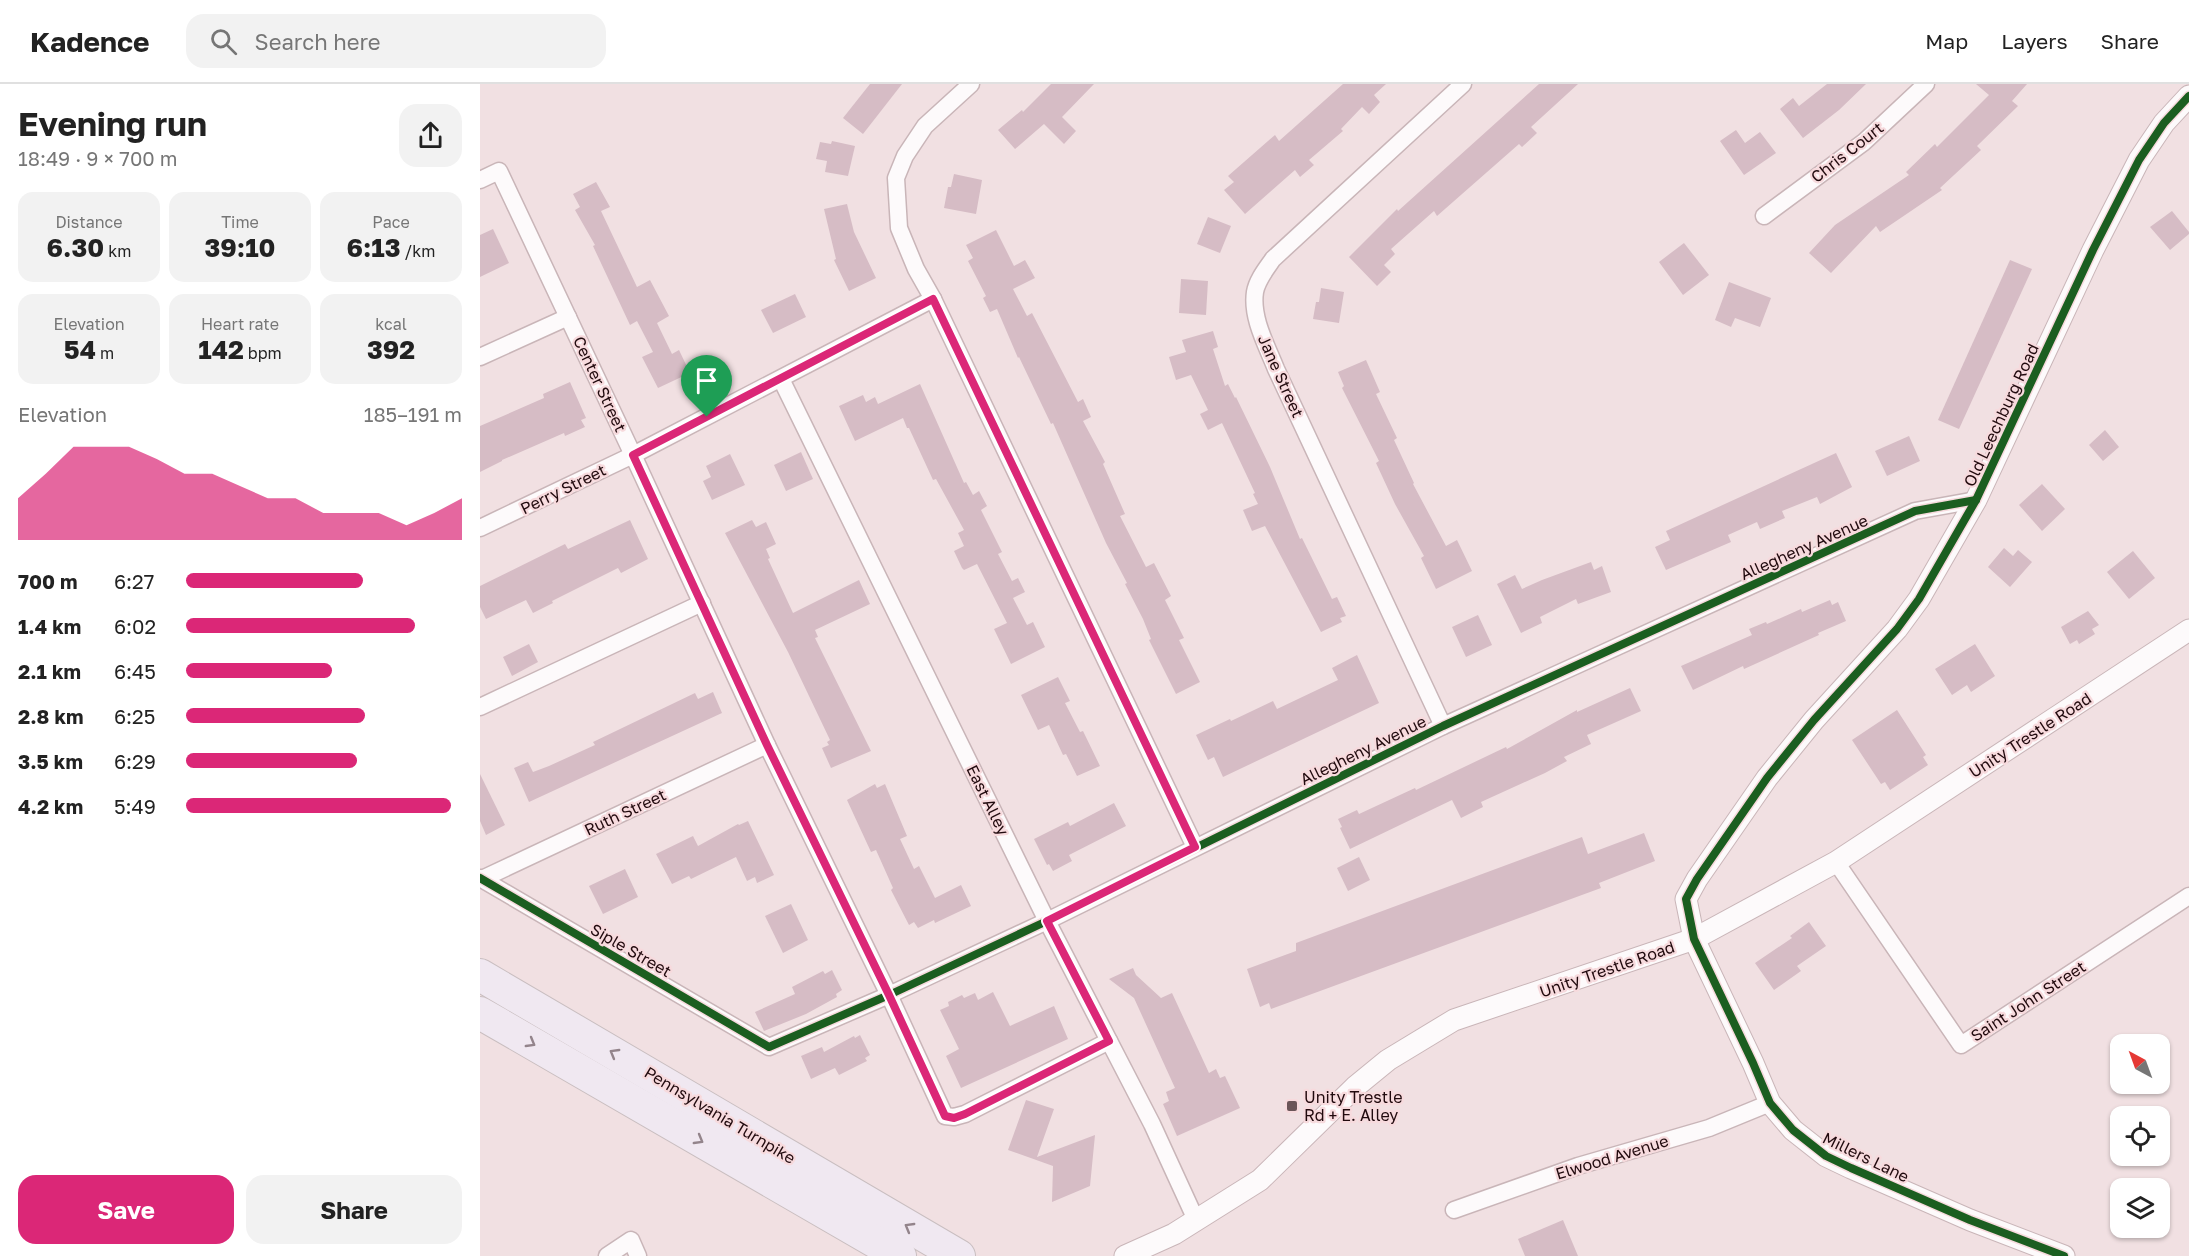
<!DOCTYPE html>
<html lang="en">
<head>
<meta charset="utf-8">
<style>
  :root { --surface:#fff; --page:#f2f2f2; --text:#222; --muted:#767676; --line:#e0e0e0; --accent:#db2777 }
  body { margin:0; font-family:"Golos Text",sans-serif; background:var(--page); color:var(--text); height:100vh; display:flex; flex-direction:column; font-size:22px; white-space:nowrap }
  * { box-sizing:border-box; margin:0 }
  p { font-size:20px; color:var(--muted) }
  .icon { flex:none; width:33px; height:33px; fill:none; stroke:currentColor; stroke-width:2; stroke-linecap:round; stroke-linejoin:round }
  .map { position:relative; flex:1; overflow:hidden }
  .drawer { display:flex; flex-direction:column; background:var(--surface); width:480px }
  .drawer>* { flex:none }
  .needle { width:39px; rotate:319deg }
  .fabs { position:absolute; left:1630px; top:950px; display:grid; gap:12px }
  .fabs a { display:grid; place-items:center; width:60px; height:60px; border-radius:12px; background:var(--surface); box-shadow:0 2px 4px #0004; font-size:30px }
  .pin { position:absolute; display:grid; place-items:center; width:51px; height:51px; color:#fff; margin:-62px -26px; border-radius:50% 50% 50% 0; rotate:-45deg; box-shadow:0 0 6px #0007 }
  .pin .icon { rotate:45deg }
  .round { display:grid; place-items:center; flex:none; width:63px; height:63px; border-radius:18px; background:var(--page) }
  .headline { display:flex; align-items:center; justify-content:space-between; height:102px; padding:0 18px }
  h1 { font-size:33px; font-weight:700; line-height:45px }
  .figures { display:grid; grid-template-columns:repeat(3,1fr); gap:9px; height:102px; padding:6px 18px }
  .figures div { display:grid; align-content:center; border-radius:15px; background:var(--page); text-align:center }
  .figures b { font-size:26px; font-weight:700 }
  .figures small { font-size:16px; font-weight:400 }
  .figures p { font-size:16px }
  .chart { height:168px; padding:12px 18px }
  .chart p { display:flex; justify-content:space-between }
  .chart svg { width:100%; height:108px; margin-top:6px; fill:var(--accent); opacity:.7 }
  .button { display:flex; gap:12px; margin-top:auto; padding:12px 18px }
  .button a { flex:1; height:69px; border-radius:18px; background:var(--accent); color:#fff; font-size:24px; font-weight:700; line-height:69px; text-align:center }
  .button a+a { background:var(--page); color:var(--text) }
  ul { padding:0 18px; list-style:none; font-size:20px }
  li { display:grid; grid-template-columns:96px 72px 1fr; align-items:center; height:45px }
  li i { height:15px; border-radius:8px; background:var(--accent) }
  header { display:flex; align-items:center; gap:36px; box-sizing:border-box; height:84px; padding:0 30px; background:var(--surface); border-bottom:2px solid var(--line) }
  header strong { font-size:28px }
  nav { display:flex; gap:33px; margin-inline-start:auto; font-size:21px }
  .search { width:420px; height:54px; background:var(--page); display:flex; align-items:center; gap:15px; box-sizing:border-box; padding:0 21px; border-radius:18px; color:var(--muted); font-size:22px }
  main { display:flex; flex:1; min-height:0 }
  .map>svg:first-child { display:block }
  .building { fill:#d6bcc5 }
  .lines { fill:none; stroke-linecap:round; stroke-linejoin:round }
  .minor-casing { stroke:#c9b5b8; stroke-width:19 }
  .tertiary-casing { stroke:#c9b5b8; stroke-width:23 }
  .motorway-casing { stroke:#c9bec0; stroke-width:34 }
  .minor { stroke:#fdfafb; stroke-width:16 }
  .tertiary { stroke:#fdfafb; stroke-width:21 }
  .motorway { stroke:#f0e8f1; stroke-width:32 }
  .cycleway-casing { stroke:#f7dadd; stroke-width:11 }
  .cycleway { stroke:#1b5e20; stroke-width:8 }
  .oneway { stroke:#93848b }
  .route-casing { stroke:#fff; stroke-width:12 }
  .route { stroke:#db2777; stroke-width:8 }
  .poi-dot { fill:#6a5558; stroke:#f7dadd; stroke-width:2 }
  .labels { text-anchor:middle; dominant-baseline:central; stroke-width:4.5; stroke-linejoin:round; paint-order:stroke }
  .street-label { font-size:16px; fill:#210a0e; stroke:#f7dadd }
  .poi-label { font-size:16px; fill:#210a0e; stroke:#f7dadd; text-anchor:start }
</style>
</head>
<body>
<header>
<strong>Kadence</strong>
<div class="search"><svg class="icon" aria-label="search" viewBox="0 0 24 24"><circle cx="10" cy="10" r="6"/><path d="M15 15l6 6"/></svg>Search here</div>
<nav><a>Map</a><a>Layers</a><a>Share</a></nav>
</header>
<main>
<section class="drawer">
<div class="headline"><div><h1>Evening run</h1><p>18:49 · 9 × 700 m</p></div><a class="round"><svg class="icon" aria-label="share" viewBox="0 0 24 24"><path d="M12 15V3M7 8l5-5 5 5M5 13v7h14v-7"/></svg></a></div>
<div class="figures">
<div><p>Distance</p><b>6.30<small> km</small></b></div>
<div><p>Time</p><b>39:10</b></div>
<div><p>Pace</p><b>6:13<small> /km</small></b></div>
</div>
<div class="figures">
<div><p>Elevation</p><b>54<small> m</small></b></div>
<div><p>Heart rate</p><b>142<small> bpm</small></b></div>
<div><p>kcal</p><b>392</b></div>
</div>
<div class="chart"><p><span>Elevation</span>185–191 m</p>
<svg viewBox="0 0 160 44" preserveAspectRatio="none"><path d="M0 44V27L10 17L20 6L30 6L40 6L50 11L60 17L70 17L80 22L90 27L100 27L110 33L120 33L130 33L140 38L150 33L160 27V44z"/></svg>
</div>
<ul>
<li><b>700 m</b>6:27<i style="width:64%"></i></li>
<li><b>1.4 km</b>6:02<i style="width:83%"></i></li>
<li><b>2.1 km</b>6:45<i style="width:53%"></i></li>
<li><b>2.8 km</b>6:25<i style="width:65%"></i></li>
<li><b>3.5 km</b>6:29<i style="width:62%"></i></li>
<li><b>4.2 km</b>5:49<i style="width:96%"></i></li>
</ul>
<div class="button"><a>Save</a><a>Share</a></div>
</section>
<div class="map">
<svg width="1709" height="1172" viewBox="0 0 1709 1172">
  <rect width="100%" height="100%" fill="#f1e0e2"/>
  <g class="building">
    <polygon points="390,0 422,0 383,50 363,34"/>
    <polygon points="571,0 614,0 582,33 596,47 584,60 564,40 535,65 518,46 542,26 543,28"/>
    <polygon points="863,0 906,0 894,11 900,18 889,30 882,23 861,45 863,47 829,76 834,81 820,93 815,86 765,130 744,106 754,98 748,92 795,51 799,57"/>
    <polygon points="1059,0 1098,0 1051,43 1057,49 1042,63 1039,60 957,132 954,127 911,165 915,170 904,181 911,188 897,202 869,173 917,125 918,127"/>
    <polygon points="1347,0 1386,0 1359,26 1323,54 1300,25 1313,14 1319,22"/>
    <polygon points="1496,0 1547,0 1532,17 1538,22 1497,62 1501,66 1460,104 1462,106 1400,148 1396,142 1351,189 1329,169 1355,141 1429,91 1426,88 1455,60 1457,63 1509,11"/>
    <polygon points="1256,46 1265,59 1280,48 1296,69 1264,91 1240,57"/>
    <polygon points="352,57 375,62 368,92 345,88 347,77 336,75 340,58 351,60"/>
    <polygon points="474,90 502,96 496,130 464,124 468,103 471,103"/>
    <polygon points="116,98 130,123 121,127 157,203 170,196 189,232 177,239 192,270 199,266 210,289 178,304 162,273 173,268 157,237 150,241 113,162 115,161 95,126 100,123 93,110"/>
    <polygon points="367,120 374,148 396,194 369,207 354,176 356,175 344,125"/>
    <polygon points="1692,127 1709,148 1709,150 1690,166 1670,143"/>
    <polygon points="728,133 751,142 740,169 717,160"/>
    <polygon points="13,145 29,179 0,193 0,151"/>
    <polygon points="516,146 534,182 545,176 555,194 533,205 547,232 552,229 598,318 603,315 611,333 603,337 625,378 623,380 645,430 640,432 666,483 674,479 691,512 685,516 704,554 699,556 720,598 696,610 669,556 671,555 663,535 645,500 647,499 626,459 573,339 571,340 539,273 538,274 517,225 510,228 503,214 506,212 488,177 493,174 486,161"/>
    <polygon points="1204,159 1229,191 1203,211 1179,178"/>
    <polygon points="1530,176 1552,185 1479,345 1458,336"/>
    <polygon points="701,195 728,197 726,231 699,229"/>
    <polygon points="1249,198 1291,214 1280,243 1255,234 1251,243 1235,236"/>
    <polygon points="841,204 864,208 859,239 833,235 836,218 839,218"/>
    <polygon points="315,210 326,233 293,249 281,226"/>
    <polygon points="733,247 738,263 733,265 745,302 748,300 755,314 756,313 790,383 820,455 822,454 852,515 857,513 866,532 860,534 862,538 841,548 785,442 772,447 763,426 778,420 773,410 775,409 742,339 728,346 720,330 728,326 711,291 696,296 689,273 706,268 702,256"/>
    <polygon points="886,276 900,308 896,310 917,354 914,356 934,399 933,400 966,462 977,456 992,487 956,505 941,474 944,472 915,420 896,379 899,377 862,304 864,302 858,288"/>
    <polygon points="90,298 106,334 101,336 105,343 85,352 84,349 22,376 22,377 0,388 0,342 64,314 63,310"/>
    <polygon points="440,300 484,399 486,398 493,411 499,407 507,422 501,426 522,468 518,470 532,497 538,494 545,508 533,514 547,541 553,538 565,563 531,580 514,545 527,539 497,480 484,486 482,484 474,467 484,462 478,449 484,446 456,395 453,396 429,344 427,344 423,334 375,357 359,322 383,311 386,318 395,313 398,320"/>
    <polygon points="1625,346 1639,363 1623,377 1609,361"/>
    <polygon points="1429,352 1440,377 1407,392 1395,367"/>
    <polygon points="321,368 333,395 306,407 294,381"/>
    <polygon points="1356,369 1372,403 1340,420 1337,413 1302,427 1305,434 1280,445 1277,438 1248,451 1251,458 1186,486 1175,463 1190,456 1186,447"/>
    <polygon points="250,370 265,401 232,416 223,397 231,393 226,382"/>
    <polygon points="1562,400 1585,425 1562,447 1539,421"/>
    <polygon points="150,436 168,475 141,489 138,484 72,517 73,519 53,529 46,516 6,535 0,523 0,502 85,460 88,465"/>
    <polygon points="272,436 276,443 286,438 296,460 286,465 290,474 288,475 313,529 379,496 390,520 335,546 338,553 335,554 391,667 351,684 342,664 349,661 347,658 350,656 308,568 245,449"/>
    <polygon points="1524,464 1533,472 1538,466 1552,478 1530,503 1508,483"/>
    <polygon points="1653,467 1675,494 1649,515 1627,488"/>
    <polygon points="1111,478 1114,486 1122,482 1131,508 1098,520 1096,515 1060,533 1062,539 1041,549 1017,500 1035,491 1042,505 1062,496"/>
    <polygon points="1350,516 1352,521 1358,518 1366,537 1338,549 1339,551 1264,585 1263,582 1213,606 1201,582 1272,551 1269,545 1286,538 1287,540 1321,525 1322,528"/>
    <polygon points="1608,527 1619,541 1612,545 1615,550 1599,560 1597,556 1590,560 1581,543"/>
    <polygon points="998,531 1012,561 986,573 972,543"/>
    <polygon points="49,560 58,578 32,592 23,573"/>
    <polygon points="1495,560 1515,592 1491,608 1487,601 1472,611 1455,585"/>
    <polygon points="877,571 899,619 743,693 734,673 728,676 716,651 750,635 751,637 793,617 797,625 858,596 852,584"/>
    <polygon points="578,593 590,617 585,619 600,648 603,647 620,682 597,692 586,670 583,671 569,641 558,646 541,611"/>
    <polygon points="1150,604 1161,627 1107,651 1111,660 1084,673 1087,677 1065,689 1001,718 1003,723 981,734 972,716 870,765 860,744 862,743 858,735 877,726 879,730 935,704 936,706 1026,663 1027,665 1097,626 1097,628"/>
    <polygon points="233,608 242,629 49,718 34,684 48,678 53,688 69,682 115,661 113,658 215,609 218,615"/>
    <polygon points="1417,626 1446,671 1443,673 1448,681 1410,706 1405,698 1401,700 1372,656"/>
    <polygon points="0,690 25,741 6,751 0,737"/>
    <polygon points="395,700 397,704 405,700 427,752 420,755 434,785 439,782 455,814 481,801 491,822 455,839 454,836 438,844 434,838 429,841 411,806 413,804 396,766 391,768 367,716"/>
    <polygon points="634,719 646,742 589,771 592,777 573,787 569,780 567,781 554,755 588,738 590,742"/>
    <polygon points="268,737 294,791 277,799 275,793 267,797 256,773 211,795 209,792 192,800 176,770 213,752 218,762 258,740 259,741"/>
    <polygon points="1164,749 1175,777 1119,799 1121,804 791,925 789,919 780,923 767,885 816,867 816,859 1102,753 1108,770"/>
    <polygon points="879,773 890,796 868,807 857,784"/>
    <polygon points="145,785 158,813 123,830 109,802"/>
    <polygon points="311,820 328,856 303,869 285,832"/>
    <polygon points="1329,838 1346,862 1317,882 1321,887 1294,906 1275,879 1312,854 1310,852"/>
    <polygon points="653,884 656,891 681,914 692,909 729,989 736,985 740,994 745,992 760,1024 697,1052 683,1020 689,1017 686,1008 695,1004 654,914 629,895"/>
    <polygon points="352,886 362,906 356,910 357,913 326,930 284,947 275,928 315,910 312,903 343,887 345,890"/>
    <polygon points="513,908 530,942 574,922 588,955 481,1004 466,972 479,965 460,926 469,922 468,918 482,911 484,914 495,909 498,916"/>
    <polygon points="380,951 390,971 385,974 387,977 359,991 355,984 331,995 321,972 342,963 344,968 374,952 375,954"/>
    <polygon points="546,1016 574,1025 557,1073 615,1051 610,1102 572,1118 573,1082 528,1066"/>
    <polygon points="1083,1136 1098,1172 1045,1172 1038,1155"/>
  </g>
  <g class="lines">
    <g class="minor-casing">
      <g id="minor">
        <polyline points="491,0 445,42 425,72 416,94 419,144 436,185 453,215 715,763"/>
        <polyline points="0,96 19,87 153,371 287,661 409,911 465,1032 474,1033 485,1030 629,957"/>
        <polyline points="1284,132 1384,58 1446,0"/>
        <polyline points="0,273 88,233"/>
        <polyline points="301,295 567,837 672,1040 716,1136"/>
        <polyline points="0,444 153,371 453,215"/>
        <polyline points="0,623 222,519"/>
        <path d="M963,642L796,285C787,262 771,234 775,208C777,196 786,185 793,175L983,0"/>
        <polyline points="1356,778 1481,961 1709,812"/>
        <polyline points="0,794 289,963 409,911 567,837 963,642 1435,427 1496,416"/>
        <polyline points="2,795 287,661"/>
        <polyline points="974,1126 1098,1082 1229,1044 1290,1019"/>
        <polyline points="127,1172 151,1156 158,1172"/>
      </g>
    </g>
    <g class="tertiary-casing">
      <g id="tertiary">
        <polyline points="645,1172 694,1150 780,1096 875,1003 908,976 974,936 1214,855 1356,778 1709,546"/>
        <polyline points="1584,1172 1490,1136 1371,1084 1346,1072 1313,1046 1290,1019 1273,979 1214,855 1206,815 1217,795 1287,694 1334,636 1417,545 1439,515 1496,416 1613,166 1659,76 1684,39 1709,12"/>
      </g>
    </g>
    <g class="motorway-casing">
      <g id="motorway">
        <polyline points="0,891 479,1172"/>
        <polyline points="0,929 420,1172"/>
      </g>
    </g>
    <use href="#minor" class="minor"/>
    <use href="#tertiary" class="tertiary"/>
    <use href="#motorway" class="motorway"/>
    <g class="cycleway-casing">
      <g id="cycleway">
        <polyline points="0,794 289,963 409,911 567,837 963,642 1435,427 1496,416"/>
        <polyline points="1584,1172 1490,1136 1371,1084 1346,1072 1313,1046 1290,1019 1273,979 1214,855 1206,815 1217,795 1287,694 1334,636 1417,545 1439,515 1496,416 1613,166 1659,76 1684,39 1709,12"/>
      </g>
    </g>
    <use href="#cycleway" class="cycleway"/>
  </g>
  <defs><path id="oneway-chevron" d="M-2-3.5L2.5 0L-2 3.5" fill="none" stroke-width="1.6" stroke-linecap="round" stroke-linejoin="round" transform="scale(1.5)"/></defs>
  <g class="oneway">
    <use href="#oneway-chevron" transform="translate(51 959) rotate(30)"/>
    <use href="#oneway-chevron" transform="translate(134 969) rotate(-150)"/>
    <use href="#oneway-chevron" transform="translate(219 1056) rotate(30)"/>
    <use href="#oneway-chevron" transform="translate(429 1143) rotate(-150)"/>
  </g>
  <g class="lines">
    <g class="route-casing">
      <polygon id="route" points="453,215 715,763 567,837 629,957 485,1030 474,1034 465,1032 409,911 287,661 153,371"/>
    </g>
    <use href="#route" class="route"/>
  </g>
  <rect class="poi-dot" x="806" y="1016" width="12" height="12" rx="3"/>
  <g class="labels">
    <g class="street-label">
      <text transform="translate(1367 68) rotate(-38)">Chris Court</text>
      <text transform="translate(801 292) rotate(66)">Jane Street</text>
      <text transform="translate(120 300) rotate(65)">Center Street</text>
      <text transform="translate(1521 331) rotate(-65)">Old Leechburg Road</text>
      <text transform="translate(83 405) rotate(-26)">Perry Street</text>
      <text transform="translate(1324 463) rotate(-24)">Allegheny Avenue</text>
      <text transform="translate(1550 651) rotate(-33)">Unity Trestle Road</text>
      <text transform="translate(883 666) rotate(-26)">Allegheny Avenue</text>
      <text transform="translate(508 716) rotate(64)">East Alley</text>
      <text transform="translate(145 728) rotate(-25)">Ruth Street</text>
      <text transform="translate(151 866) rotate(30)">Siple Street</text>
      <text transform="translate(1127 885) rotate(-19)">Unity Trestle Road</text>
      <text transform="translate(1548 917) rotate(-33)">Saint John Street</text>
      <text transform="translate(240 1031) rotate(31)">Pennsylvania Turnpike</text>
      <text transform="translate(1132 1073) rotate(-17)">Elwood Avenue</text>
      <text transform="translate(1386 1073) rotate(26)">Millers Lane</text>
    </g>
    <g class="poi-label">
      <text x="824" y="1013">Unity Trestle<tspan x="824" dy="18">Rd + E. Alley</tspan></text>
    </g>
  </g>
</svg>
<div class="fabs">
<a><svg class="needle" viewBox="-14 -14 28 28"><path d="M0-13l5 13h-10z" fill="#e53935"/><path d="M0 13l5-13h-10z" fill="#767676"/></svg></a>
<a><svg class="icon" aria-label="locate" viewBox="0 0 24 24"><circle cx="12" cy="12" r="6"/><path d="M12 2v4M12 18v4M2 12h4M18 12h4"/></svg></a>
<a><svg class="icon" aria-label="layers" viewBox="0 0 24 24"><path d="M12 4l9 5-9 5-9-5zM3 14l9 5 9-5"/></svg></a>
</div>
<div class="pin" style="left:227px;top:333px;background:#1e9e55"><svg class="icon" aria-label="arrive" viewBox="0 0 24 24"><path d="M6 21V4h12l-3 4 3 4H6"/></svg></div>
</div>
</main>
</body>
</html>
